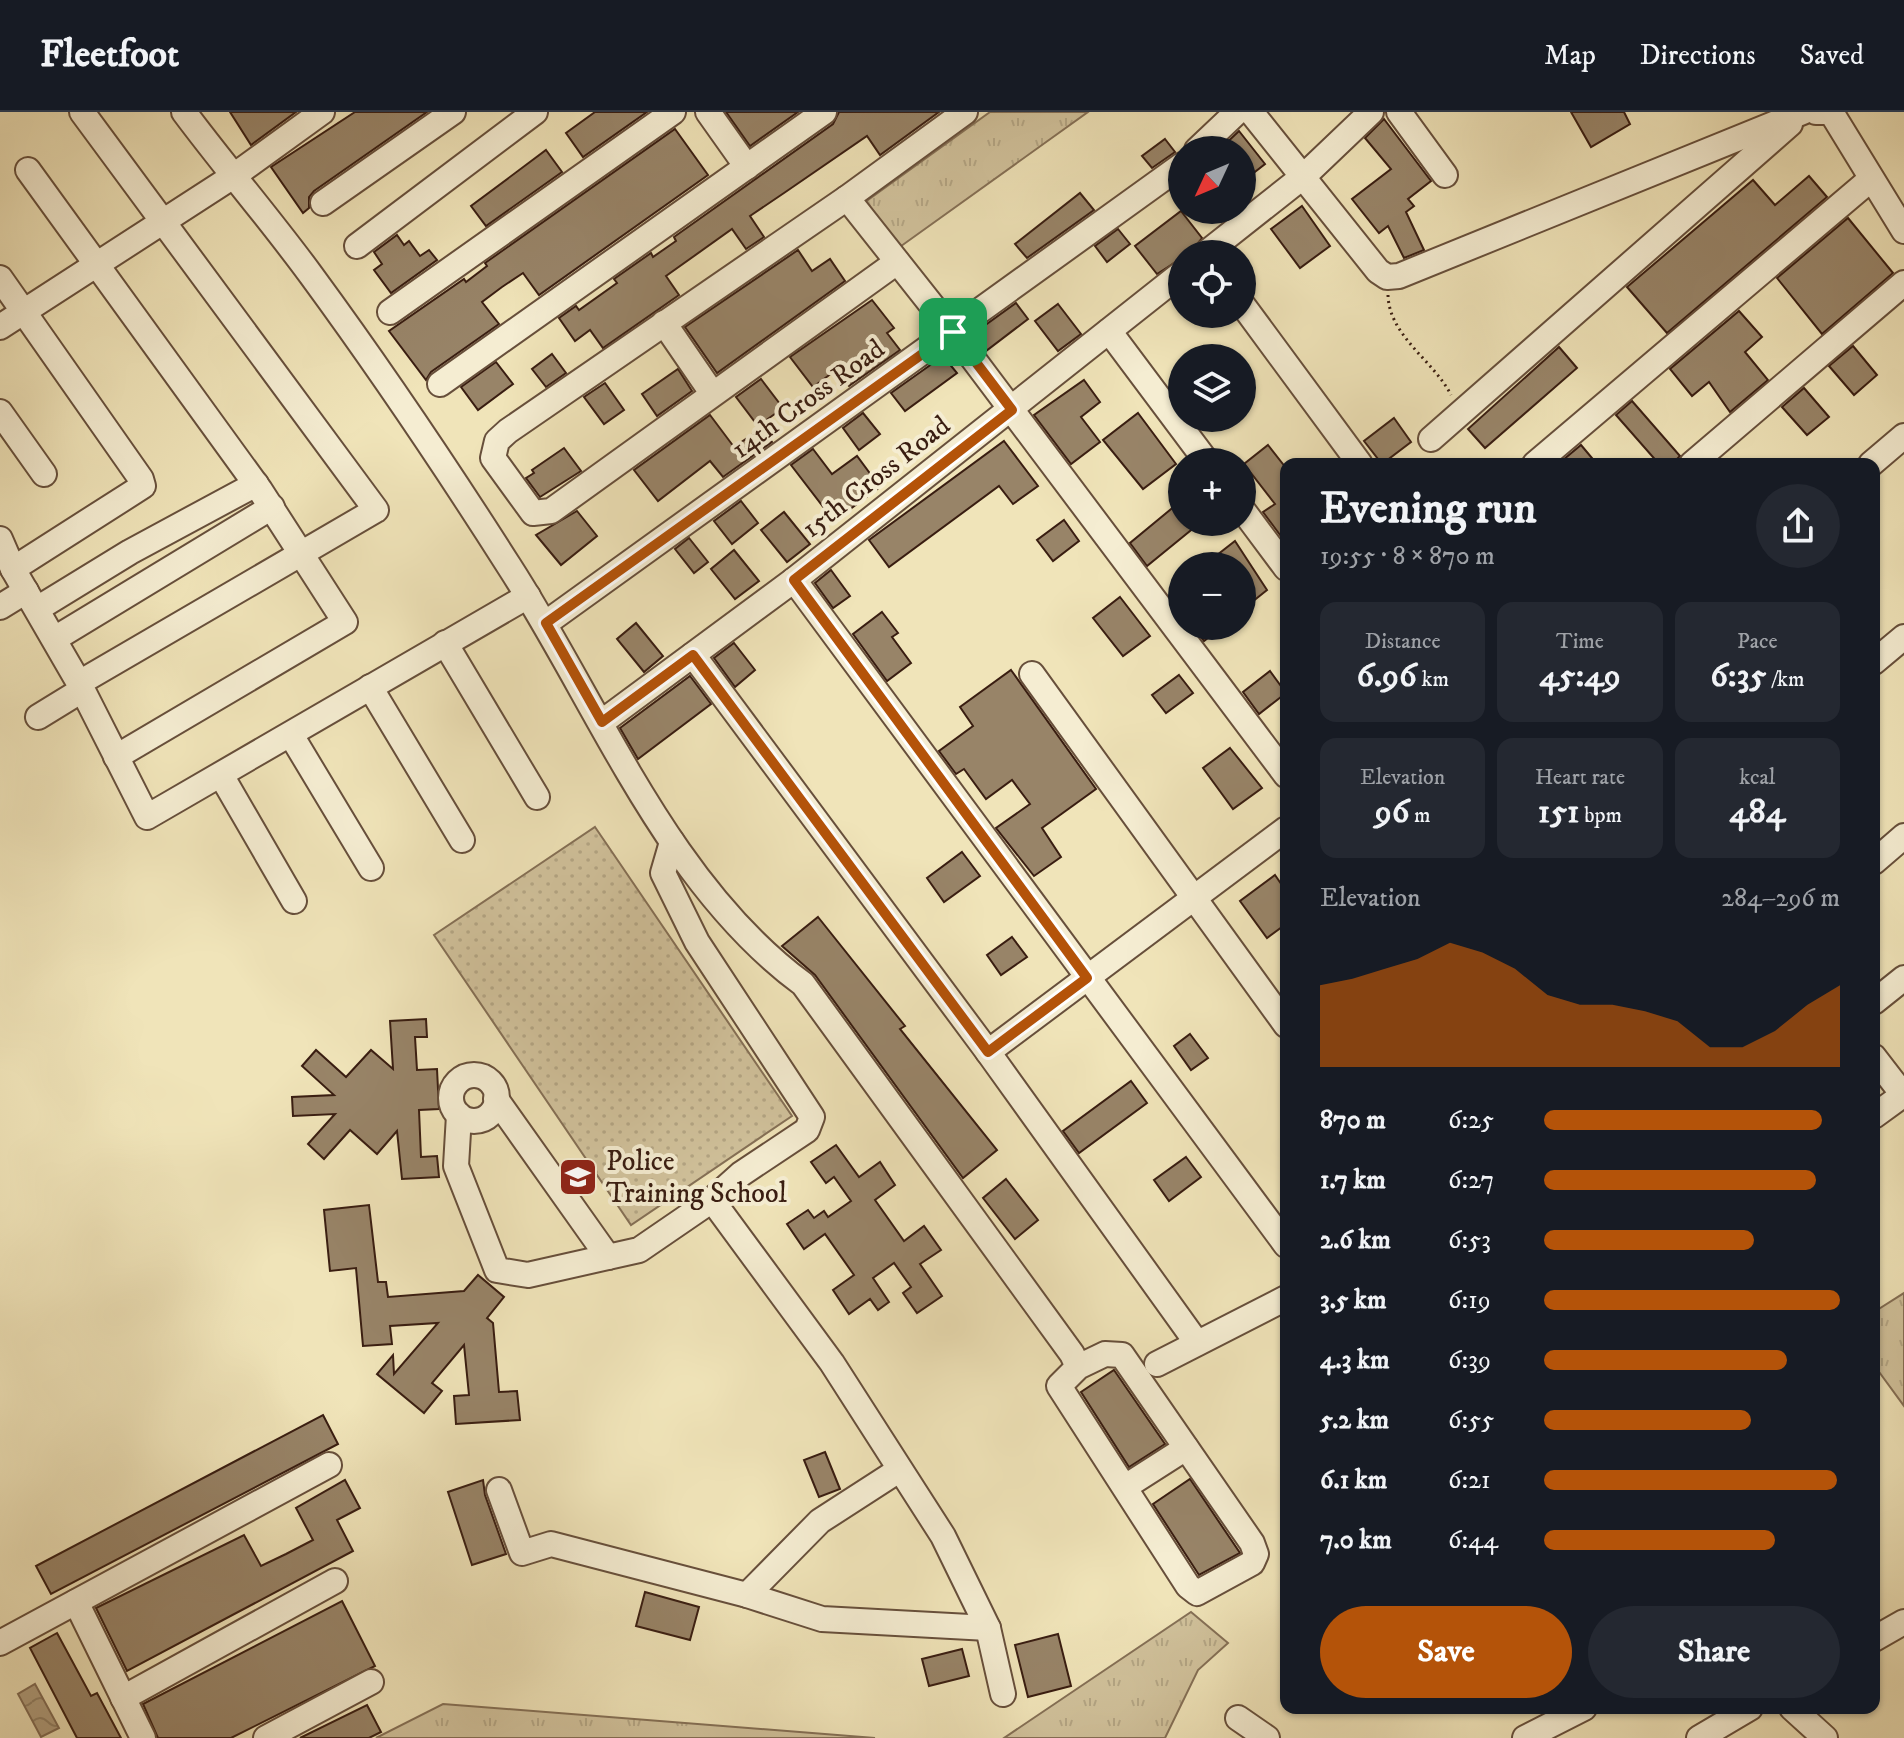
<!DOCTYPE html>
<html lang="en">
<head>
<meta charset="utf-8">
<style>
  :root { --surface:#171b24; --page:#242831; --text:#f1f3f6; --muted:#9ea1a6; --line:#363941; --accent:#b45309 }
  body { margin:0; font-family:"IM FELL DW Pica",serif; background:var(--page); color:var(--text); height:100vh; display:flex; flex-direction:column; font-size:30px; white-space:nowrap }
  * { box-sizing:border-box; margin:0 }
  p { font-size:26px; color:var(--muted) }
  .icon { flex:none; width:44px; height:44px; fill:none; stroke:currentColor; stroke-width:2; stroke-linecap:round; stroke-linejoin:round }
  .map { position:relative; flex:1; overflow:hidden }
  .drawer { position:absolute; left:1280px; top:346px; width:600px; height:1256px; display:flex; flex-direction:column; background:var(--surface); border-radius:16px; box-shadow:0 2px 6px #0004 }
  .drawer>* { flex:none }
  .needle { width:52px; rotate:226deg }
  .buttons { position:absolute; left:1168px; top:24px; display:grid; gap:16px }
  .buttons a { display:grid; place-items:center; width:88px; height:88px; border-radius:50%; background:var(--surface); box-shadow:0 2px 6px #0004; font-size:40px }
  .pin { position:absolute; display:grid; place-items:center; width:68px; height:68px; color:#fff; margin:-34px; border-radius:16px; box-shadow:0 4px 12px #0006 }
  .round { display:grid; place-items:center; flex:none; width:84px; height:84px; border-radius:42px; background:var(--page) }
  .headline { display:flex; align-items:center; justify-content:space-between; height:136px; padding:0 40px }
  h1 { font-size:44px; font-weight:700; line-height:60px }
  .stats { display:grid; grid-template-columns:repeat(3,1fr); gap:12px; height:136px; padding:8px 40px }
  .stats div { display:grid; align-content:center; border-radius:16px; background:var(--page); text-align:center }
  .stats b { font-size:34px; font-weight:700 }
  .stats small { font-size:22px; font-weight:400 }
  .stats p { font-size:22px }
  .chart { height:224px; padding:16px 40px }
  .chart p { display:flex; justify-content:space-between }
  .chart svg { width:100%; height:144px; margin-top:8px; fill:var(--accent); opacity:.7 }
  .cta { display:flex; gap:16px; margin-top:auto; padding:16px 40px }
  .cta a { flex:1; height:92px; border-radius:48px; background:var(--accent); color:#fff; font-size:32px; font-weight:700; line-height:92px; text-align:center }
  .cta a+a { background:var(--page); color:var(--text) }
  ul { padding:0 40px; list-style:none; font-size:26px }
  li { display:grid; grid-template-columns:128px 96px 1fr; align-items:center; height:60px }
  li i { height:20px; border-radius:10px; background:var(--accent) }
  header { display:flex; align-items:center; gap:48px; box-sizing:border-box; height:112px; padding:0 40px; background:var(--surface); border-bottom:2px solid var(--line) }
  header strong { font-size:38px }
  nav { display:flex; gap:44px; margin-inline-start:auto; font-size:28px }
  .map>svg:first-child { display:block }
  .grass { fill:url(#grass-tufts); stroke:#857056; stroke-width:2 }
  .park { fill:url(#park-dots); stroke:#857056; stroke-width:2 }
  .water { fill:url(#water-waves); stroke:#826c54; stroke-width:2 }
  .building { fill:#988468; stroke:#391d11; stroke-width:2 }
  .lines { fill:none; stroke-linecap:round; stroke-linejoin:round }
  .minor-casing { stroke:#674f3b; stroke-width:28 }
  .path { stroke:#391d11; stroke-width:3; stroke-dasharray:2 4; stroke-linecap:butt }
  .minor { stroke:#f5edd2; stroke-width:24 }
  .route-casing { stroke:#fff; stroke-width:16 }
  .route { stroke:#b45309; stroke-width:10 }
  .labels { text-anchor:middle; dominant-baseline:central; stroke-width:8; stroke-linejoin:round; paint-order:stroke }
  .street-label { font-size:28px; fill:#391d11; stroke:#f5edd2 }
  .poi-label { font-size:28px; fill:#391d11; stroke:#f5edd2; text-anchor:start }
</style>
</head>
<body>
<header>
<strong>Fleetfoot</strong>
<nav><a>Map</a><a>Directions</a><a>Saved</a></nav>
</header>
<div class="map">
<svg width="1904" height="1626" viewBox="0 0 1904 1626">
  <defs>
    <pattern id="grass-tufts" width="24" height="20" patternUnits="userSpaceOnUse" patternTransform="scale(2)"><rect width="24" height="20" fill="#d1c29c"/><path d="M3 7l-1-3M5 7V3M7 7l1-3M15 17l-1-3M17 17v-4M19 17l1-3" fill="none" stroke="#b4a685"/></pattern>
    <pattern id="park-dots" width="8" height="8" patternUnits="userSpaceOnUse" patternTransform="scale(2)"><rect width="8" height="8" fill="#d1c29c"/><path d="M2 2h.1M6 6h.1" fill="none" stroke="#b4a685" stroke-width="1.8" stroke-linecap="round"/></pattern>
    <pattern id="water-waves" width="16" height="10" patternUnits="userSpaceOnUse" patternTransform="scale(2)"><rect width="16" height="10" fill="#b2a080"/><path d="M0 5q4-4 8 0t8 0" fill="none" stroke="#928267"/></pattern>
  </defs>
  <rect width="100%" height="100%" fill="#f0e4b9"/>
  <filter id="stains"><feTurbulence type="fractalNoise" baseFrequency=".0025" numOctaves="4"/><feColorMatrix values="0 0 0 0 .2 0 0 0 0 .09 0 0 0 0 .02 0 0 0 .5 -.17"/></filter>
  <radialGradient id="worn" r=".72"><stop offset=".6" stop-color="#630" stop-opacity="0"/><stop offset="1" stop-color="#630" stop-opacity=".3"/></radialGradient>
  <g class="grass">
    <polygon points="990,0 1088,0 897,137 861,93"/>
    <polygon points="1904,1181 1904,1294 1874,1253 1874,1200"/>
    <polygon points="1191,1500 1228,1531 1198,1558 1165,1626 1004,1626"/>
    <polygon points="443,1592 875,1626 376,1626"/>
  </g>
  <polygon class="park" points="595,715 792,1004 631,1113 434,823"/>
  <polygon class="water" points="35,1572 59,1616 41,1625 18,1582"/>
  <g class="building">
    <polygon points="230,0 296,0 251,33"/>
    <polygon points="355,0 427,0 314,79 309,85 309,96 303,101 271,55"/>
    <polygon points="595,0 647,0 583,45 566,21"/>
    <polygon points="726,0 798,0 750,34"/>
    <polygon points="839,0 939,0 880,43 867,24 784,81 750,104 764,125 746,137 732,117 666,164 679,183 603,236 590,218 575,229 559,206 576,194 579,198 617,171 614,167 651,141 653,145 676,129 674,125 833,12"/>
    <polygon points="1571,0 1624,0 1630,12 1591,35"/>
    <polygon points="1384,7 1431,69 1408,87 1414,94 1406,100 1424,138 1404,146 1388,114 1379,121 1352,87 1391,57 1365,26"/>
    <polygon points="675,17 708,63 539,183 523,161 502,175 482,190 499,212 431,260 426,268 389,219 464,167 466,170 487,154 485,151"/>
    <polygon points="1239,19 1265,52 1242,70 1242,38 1219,38"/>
    <polygon points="1165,27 1175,40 1152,56 1142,44"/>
    <polygon points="546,38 562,60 486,114 471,94"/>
    <polygon points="1809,64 1827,85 1667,221 1627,175 1753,68 1775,93"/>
    <polygon points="1080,81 1094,98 1027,146 1015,132"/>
    <polygon points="1302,94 1330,134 1300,156 1271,117"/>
    <polygon points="1181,99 1202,126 1190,141 1182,142 1182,146 1157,162 1135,134"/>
    <polygon points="1848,106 1893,161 1822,222 1777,166"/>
    <polygon points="1118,117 1130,132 1107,150 1095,134"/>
    <polygon points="397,123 404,133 409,129 420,144 429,138 437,148 391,181 374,158 382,152 374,140"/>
    <polygon points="798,138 812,159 830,147 845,169 717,261 685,215"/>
    <polygon points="872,188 894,216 887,221 900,238 849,274 836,258 813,275 790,245"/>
    <polygon points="1016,191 1028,207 986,239 973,222"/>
    <polygon points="1058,192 1081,222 1058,239 1035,209"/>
    <polygon points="1739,199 1762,225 1745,240 1768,268 1730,300 1709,270 1692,284 1670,257"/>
    <polygon points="1853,234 1877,263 1854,283 1829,254"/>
    <polygon points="1559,235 1577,256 1485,336 1468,317"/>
    <polygon points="552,242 566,261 546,275 532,257"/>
    <polygon points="943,244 957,261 905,299 891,281"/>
    <polygon points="496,250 513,272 478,298 461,275"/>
    <polygon points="678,257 692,279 657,304 642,282"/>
    <polygon points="761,267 783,296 758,314 736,285"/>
    <polygon points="1084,268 1100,290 1081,305 1100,330 1071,352 1034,303"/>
    <polygon points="605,271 624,298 604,312 584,285"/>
    <polygon points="1804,276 1829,305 1807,323 1782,295"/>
    <polygon points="1632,289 1680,344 1672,352 1659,352 1616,303"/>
    <polygon points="863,301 880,322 859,338 843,316"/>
    <polygon points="1138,301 1176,352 1143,377 1103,328"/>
    <polygon points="710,303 734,335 762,316 772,330 723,365 710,349 658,389 634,358"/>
    <polygon points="1394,306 1411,330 1382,352 1364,329"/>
    <polygon points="1004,329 1038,374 1013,392 999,374 889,455 869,428"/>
    <polygon points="1268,333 1286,356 1286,431 1263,400 1275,392 1244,352"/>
    <polygon points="1581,333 1597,352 1566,352 1563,348"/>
    <polygon points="564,336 581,359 540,385 526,366 534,361 532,358"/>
    <polygon points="813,337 832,362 857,344 880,375 834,409 791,353"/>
    <polygon points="1182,388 1182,410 1201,410 1147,454 1130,431"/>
    <polygon points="741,389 758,411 732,432 714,409"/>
    <polygon points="577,399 597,424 561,453 536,423"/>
    <polygon points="784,400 810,432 787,450 761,418"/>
    <polygon points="1064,408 1079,429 1053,449 1037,428"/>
    <polygon points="689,426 708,450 694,461 675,437"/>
    <polygon points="1235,429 1267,478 1242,498 1242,454 1203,454"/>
    <polygon points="734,438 759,469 735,487 711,457"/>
    <polygon points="831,458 850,484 833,496 815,471"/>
    <polygon points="1120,485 1150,524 1123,544 1093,506"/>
    <polygon points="882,500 898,521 892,525 911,551 887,569 853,522"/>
    <polygon points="636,511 663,544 644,560 617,527"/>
    <polygon points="1193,514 1223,514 1204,529"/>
    <polygon points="734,531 755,558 735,575 714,546"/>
    <polygon points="1011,558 1096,677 1042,716 1061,745 1034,764 996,716 1030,692 1012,668 986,687 964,657 956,662 939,639 973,614 960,595"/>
    <polygon points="1270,559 1286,581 1259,602 1243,580"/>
    <polygon points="1179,563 1193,581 1166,601 1152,583"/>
    <polygon points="690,564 711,592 638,647 620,616"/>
    <polygon points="1230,636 1262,676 1233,697 1203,656"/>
    <polygon points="962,740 980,764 944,790 927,766"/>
    <polygon points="1275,763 1286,779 1286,812 1267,826 1240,789"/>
    <polygon points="818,805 905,914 900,917 997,1038 963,1066 815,863 782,834"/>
    <polygon points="1012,825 1027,845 1001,863 987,843"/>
    <polygon points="426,907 427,925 415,925 417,958 437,957 439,997 419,998 421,1045 437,1044 439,1065 402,1067 397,1019 377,1042 350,1018 324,1047 308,1032 335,1002 293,1004 292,985 334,983 302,954 316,938 346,965 371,938 393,957 390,909"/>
    <polygon points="1190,922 1208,946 1191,958 1174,934"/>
    <polygon points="1131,969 1147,991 1079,1041 1063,1019"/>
    <polygon points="836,1033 859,1065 880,1050 895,1073 875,1088 904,1129 924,1114 941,1138 920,1152 942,1184 917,1201 903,1181 911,1175 894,1151 873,1166 889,1190 878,1198 870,1187 849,1202 833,1178 854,1163 825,1122 804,1137 787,1112 808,1098 814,1106 824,1099 828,1105 851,1089 834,1065 826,1071 811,1050"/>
    <polygon points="1186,1045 1201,1065 1169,1089 1154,1068"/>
    <polygon points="1006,1067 1038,1108 1015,1127 983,1086"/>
    <polygon points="369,1093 378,1170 386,1170 388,1185 464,1179 478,1163 504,1185 487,1206 493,1211 499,1280 517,1279 520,1308 456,1312 454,1284 469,1283 464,1233 432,1271 442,1279 424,1301 377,1262 393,1243 394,1262 438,1211 390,1214 392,1232 363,1234 356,1156 330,1159 324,1098"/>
    <polygon points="1114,1258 1165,1332 1129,1355 1081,1280"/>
    <polygon points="323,1303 338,1332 51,1482 36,1454"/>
    <polygon points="825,1340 840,1377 819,1385 804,1348"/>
    <polygon points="1190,1367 1240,1441 1199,1463 1153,1392"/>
    <polygon points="345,1368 360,1396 337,1408 353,1439 127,1559 96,1496 244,1423 261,1454 286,1442 313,1428 296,1396"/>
    <polygon points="483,1368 485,1383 506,1442 472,1453 448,1380"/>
    <polygon points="645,1480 699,1495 690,1528 636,1514"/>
    <polygon points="342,1489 375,1554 231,1626 158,1626 143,1592"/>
    <polygon points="57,1521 91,1584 97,1581 121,1626 77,1626 30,1536"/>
    <polygon points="1058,1522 1071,1574 1028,1585 1015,1533"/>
    <polygon points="962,1537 969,1564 929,1574 922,1547"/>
    <polygon points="367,1593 381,1620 369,1626 300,1626"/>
  </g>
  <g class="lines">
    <g class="minor-casing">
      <g id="minor">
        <polyline points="82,0 376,398 79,571 147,705 528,484"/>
        <path d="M184,0C225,55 270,107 311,163C380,257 446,355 509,454C599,593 667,772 803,872L1072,1242L1078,1255L1059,1274L1188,1474L1197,1481L1252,1451L1256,1442L1252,1431L1122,1243L1105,1242L1078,1255"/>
        <polyline points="708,0 747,55"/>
        <polyline points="1251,0 1378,159 1387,165 1399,164 1803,0"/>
        <polyline points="1399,0 1445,63"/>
        <polyline points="1816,0 1831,0 1904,119"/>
        <polyline points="1197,38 1237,0"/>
        <polyline points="28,58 260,378 345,510 116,645"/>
        <polyline points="847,86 953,220 1286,663"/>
        <polyline points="323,91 453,0"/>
        <polyline points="357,134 535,0"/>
        <polyline points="1205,142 1305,63 1371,0"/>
        <polyline points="897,150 551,399 533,401 493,346 497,329 508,319 847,86 965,0"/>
        <polyline points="0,166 141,367 143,374 13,457"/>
        <polyline points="1242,192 1360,352"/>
        <polyline points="390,200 673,0"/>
        <polyline points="664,211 712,281"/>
        <polyline points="0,215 235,63 322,0"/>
        <polyline points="1109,219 1207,350"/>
        <polyline points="440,272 824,0"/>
        <polyline points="0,300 44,362"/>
        <polyline points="1431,327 1790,12"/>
        <polyline points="1535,352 1871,67"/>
        <polyline points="1692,352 1904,171"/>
        <polyline points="1871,352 1904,324"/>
        <polyline points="1242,397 1286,456"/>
        <polyline points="0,427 13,457 79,571"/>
        <polyline points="794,468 1286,1133"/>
        <polyline points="0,495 26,479"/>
        <polyline points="37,497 130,440 256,372"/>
        <polyline points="546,511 1182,53"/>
        <polyline points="56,526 272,395"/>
        <polyline points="445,531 537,685"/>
        <polyline points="693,543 988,940 1197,1231"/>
        <polyline points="1874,550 1904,525"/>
        <polyline points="1032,562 1286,913"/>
        <polyline points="370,575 462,728"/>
        <polyline points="38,605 82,578"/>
        <polyline points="602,610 794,468 1182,161"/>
        <polyline points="291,623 371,756"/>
        <polyline points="221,663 294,789"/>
        <polyline points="672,730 663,761 697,830 812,1005 807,1018 741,1062 712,1088"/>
        <polyline points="1874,750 1904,724"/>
        <polyline points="1874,890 1904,866"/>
        <polyline points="988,940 1286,717"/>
        <polyline points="1874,945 1904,984"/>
        <circle cx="474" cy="986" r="23"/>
        <polyline points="496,987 608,1145"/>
        <polyline points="459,1003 456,1054 497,1158 528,1163 639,1138 712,1088 832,1251 943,1424 988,1516 1003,1582"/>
        <polyline points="1874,1004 1903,983"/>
        <polyline points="1157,1252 1286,1186"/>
        <polyline points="1125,1375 1186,1336"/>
        <polyline points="499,1378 522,1441 551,1432 747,1483 822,1507 988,1516"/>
        <polyline points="747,1483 820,1409 899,1358"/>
        <polyline points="76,1490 143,1626"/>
        <polyline points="1874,1527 1904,1510"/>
        <polyline points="0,1531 329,1353"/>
        <polyline points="123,1586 335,1469"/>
        <polyline points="1792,1596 1825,1626"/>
        <polyline points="1238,1606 1267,1626"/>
        <polyline points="266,1626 371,1570"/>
        <polyline points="1525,1626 1584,1596"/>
        <polyline points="1699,1626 1750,1596"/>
      </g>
    </g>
    <path class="path" d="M1388,183C1389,224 1434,249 1451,283"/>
    <use href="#minor" class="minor"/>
  </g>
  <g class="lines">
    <g class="route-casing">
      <polygon id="route" points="953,220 1012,298 794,468 1087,866 988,940 693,543 602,610 546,511"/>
    </g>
    <use href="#route" class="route"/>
  </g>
  <defs>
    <g id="university-square" transform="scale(2)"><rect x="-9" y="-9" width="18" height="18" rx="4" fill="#8f2418" stroke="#f5edd2"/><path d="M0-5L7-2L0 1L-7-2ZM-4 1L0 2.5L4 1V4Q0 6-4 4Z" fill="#fff"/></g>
  </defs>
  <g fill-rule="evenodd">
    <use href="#university-square" x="578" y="1065"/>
  </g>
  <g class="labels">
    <g class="street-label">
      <text transform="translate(808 287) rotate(-36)">14th Cross Road</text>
      <text transform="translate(876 365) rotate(-38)">15th Cross Road</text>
    </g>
    <g class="poi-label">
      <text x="606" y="1049">Police<tspan x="606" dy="32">Training School</tspan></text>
    </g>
  </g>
  <rect width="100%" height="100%" filter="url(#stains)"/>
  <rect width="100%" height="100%" fill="url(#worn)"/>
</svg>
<div class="buttons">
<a><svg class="needle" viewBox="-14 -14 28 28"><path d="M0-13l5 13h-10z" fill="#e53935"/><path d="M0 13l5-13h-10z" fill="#9ea1a6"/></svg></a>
<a><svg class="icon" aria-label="locate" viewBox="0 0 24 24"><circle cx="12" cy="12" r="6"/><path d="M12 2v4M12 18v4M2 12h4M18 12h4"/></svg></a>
<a><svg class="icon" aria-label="layers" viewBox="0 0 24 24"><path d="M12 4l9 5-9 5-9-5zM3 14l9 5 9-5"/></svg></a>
<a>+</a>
<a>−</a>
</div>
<div class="pin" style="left:953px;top:220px;background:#1e9e55"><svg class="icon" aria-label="arrive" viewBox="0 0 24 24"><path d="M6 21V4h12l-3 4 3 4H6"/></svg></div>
<section class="drawer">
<div class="headline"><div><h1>Evening run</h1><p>19:55 · 8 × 870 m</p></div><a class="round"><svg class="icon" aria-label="share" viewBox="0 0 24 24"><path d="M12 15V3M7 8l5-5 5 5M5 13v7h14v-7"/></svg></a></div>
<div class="stats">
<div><p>Distance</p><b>6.96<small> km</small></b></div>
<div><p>Time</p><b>45:49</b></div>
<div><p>Pace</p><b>6:35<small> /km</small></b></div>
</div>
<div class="stats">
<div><p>Elevation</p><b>96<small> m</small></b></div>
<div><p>Heart rate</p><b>151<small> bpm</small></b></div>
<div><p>kcal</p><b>484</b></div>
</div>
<div class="chart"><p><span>Elevation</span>284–296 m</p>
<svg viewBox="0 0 160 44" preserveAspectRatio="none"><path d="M0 44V19L10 17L20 14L30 11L40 6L50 9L60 14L70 22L80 25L90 25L100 27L110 30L120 38L130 38L140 33L150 25L160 19V44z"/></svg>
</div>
<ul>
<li><b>870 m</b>6:25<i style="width:94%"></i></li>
<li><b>1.7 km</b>6:27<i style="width:92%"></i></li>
<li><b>2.6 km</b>6:53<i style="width:71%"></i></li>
<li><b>3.5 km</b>6:19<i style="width:100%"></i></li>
<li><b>4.3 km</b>6:39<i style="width:82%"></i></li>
<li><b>5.2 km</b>6:55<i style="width:70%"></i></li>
<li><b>6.1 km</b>6:21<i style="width:99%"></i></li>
<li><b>7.0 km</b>6:44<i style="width:78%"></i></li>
</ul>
<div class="cta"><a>Save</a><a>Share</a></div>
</section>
</div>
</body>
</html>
